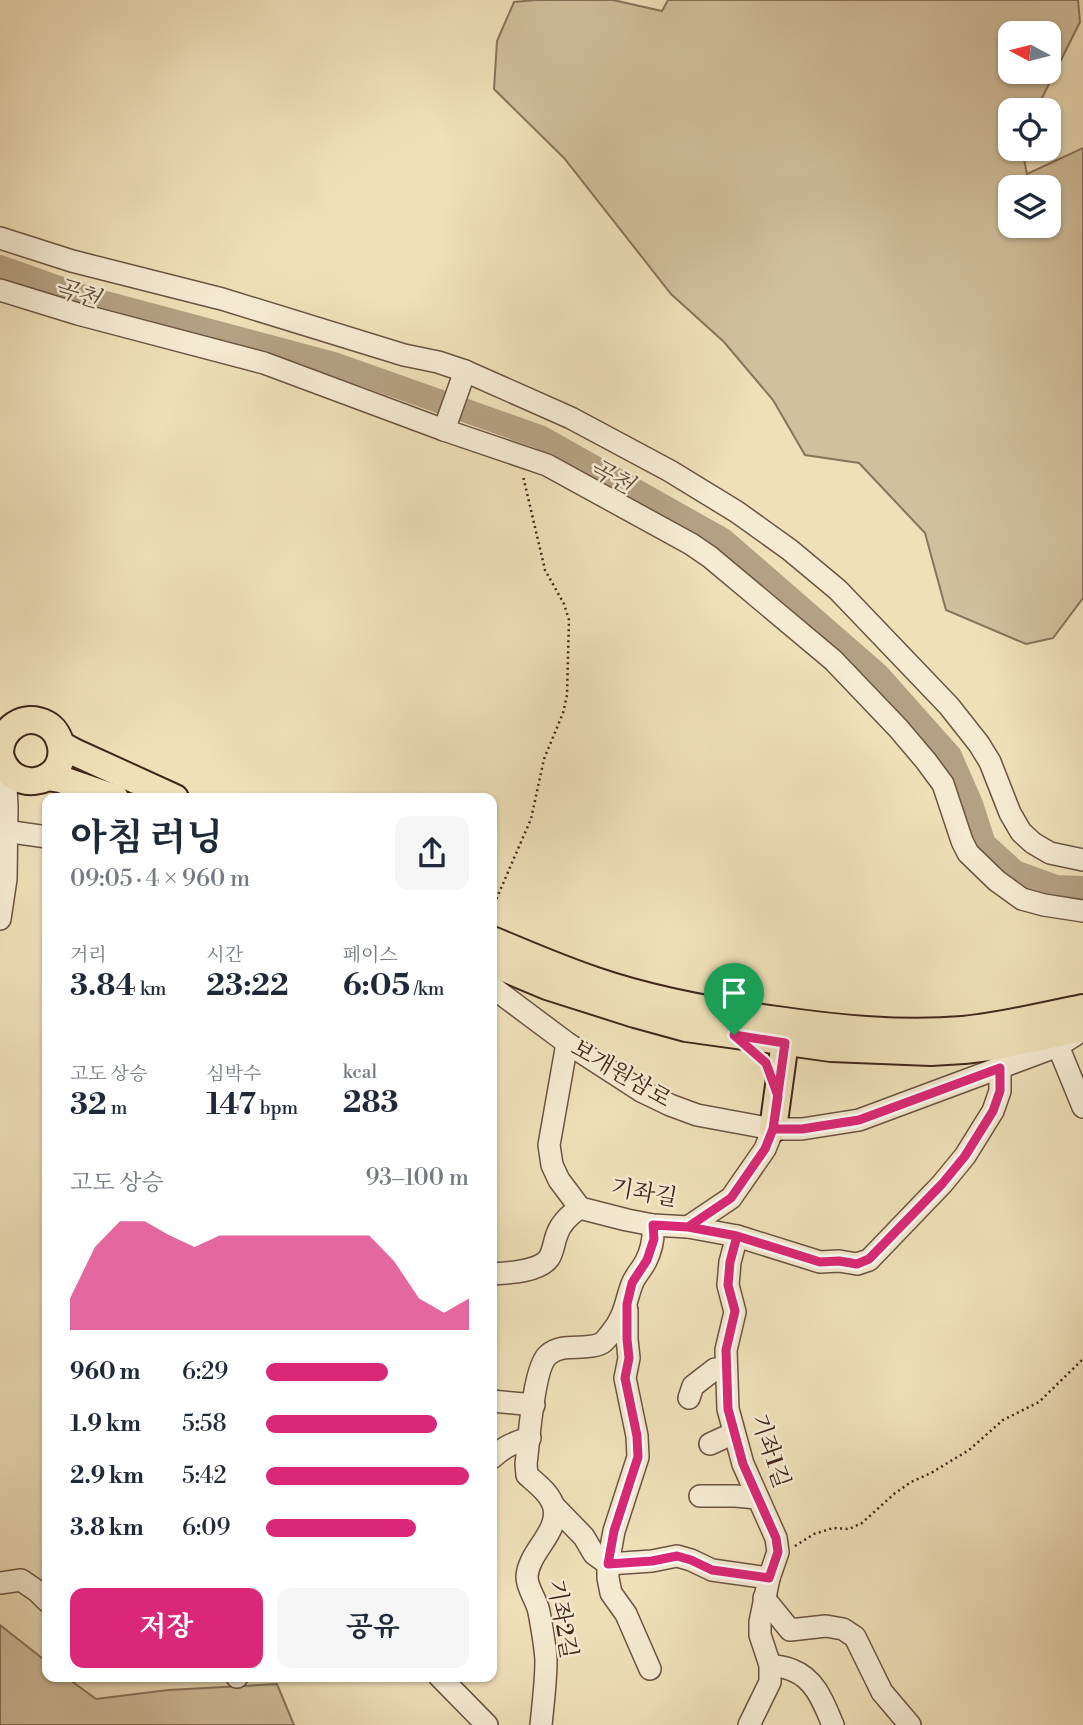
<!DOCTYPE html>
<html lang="ko">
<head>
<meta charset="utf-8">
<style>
  :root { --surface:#fff; --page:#f6f6f7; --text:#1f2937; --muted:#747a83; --accent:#db2777 }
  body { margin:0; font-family:"Libre Bodoni","Noto Serif KR",serif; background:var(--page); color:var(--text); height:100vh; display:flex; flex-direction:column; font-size:26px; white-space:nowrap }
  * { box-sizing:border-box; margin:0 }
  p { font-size:23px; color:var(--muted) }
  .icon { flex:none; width:38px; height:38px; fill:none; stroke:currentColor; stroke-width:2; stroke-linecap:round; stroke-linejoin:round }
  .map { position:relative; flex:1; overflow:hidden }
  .panel { position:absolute; left:42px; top:793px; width:455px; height:889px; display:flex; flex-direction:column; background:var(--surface); border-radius:14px; box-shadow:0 2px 5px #0004 }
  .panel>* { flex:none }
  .needle { width:46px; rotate:277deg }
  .fabs { position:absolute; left:998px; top:21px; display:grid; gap:14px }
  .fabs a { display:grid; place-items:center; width:63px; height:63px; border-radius:14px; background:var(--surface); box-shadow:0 2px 5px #0004; font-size:35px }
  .pin { position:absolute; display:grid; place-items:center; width:60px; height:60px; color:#fff; margin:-72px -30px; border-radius:50% 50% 50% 0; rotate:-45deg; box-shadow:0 0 7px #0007 }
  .pin .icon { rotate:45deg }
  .round { display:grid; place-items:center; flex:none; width:74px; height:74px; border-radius:14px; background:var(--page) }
  .overview { display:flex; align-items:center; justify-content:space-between; height:119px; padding:0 28px }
  h1 { font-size:38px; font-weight:700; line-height:52px }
  .metrics { display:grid; grid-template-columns:repeat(3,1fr); gap:10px; height:119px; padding:7px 28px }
  .metrics div { display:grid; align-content:center }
  .metrics b { font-size:30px; font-weight:700 }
  .metrics small { font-size:19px; font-weight:400 }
  .metrics p { font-size:19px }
  .chart { height:196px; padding:14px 28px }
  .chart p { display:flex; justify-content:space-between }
  .chart svg { width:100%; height:126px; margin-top:7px; fill:var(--accent); opacity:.7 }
  .action { display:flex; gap:14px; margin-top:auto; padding:14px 28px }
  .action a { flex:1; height:80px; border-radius:14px; background:var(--accent); color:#fff; font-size:28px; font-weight:700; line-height:80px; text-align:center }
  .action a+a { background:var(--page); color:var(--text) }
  ul { padding:0 28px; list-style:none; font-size:23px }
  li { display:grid; grid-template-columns:112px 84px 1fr; align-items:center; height:52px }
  li i { height:18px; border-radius:9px; background:var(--accent) }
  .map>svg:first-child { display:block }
  .green { fill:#d1c09e; stroke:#89735c; stroke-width:2; fill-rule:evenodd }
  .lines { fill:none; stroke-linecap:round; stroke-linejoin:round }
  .river { stroke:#b4a183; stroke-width:24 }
  .minor-casing { stroke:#6c5442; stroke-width:24 }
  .major-casing { stroke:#41261a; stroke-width:30 }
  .path { stroke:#41261a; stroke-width:2.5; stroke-dasharray:2 3.5; stroke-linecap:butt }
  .minor { stroke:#f5ebd2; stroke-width:21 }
  .major { stroke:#efe0b9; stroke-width:26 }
  .route-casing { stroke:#fff; stroke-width:14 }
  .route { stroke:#db2777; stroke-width:9 }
  .labels { text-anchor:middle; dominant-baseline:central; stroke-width:5; stroke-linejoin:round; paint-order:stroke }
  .street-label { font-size:23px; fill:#41261a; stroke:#f5ebd2 }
  .water-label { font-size:24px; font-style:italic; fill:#644b3a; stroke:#f5ebd2 }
</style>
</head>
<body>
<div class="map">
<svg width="1083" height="1725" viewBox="0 0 1083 1725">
  <rect width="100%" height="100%" fill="#efe0b9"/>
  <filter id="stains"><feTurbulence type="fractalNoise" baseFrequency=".00286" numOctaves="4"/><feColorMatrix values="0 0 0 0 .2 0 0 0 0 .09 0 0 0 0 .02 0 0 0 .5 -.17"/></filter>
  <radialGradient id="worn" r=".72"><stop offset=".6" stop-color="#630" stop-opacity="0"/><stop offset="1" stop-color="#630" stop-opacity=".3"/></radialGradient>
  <g class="green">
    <path d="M536,0H613L662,11L668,0H1078L1080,22L1036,110H1010V149H1022L1027,174L1083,148V598L1053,638L1026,644L946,610L925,533L859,463L805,455L773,400L724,342L671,294L564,158L494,89L497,41L514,2ZM1010,33H1048V72H1010ZM1010,187H1048V226H1010Z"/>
    <polygon points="0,1625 47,1662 47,1676 66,1677 96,1699 168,1690 277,1684 294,1725 0,1725"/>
  </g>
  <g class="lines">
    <polyline class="river" points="0,267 87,298 334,364 540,437 723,540 877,674 950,756 971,804 984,844 1015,872 1056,887 1083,888"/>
    <g class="minor-casing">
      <g id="minor">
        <polyline points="0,238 72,261 222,299 404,355 438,362 465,371 571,418 670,471 737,512 790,550 838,590 949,706 979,744 990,762 1010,813 1021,832 1033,843 1050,853 1083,860"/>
        <polyline points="0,290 78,314 264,363 444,430 547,465 691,544 710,557 833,660 898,728 926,761 943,784 962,841 968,853 997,881 1022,899 1044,905 1083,911"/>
        <polyline points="444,430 465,371"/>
        <polyline points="5,831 47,837"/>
        <polyline points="0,919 6,879 7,807 5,767"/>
        <polyline points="492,987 567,1043 641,1091 670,1105 697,1115 773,1129 802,1129 859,1120 1058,1046 1080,1032"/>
        <polyline points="567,1043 549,1145 552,1165 559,1180 580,1208"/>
        <polyline points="1058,1046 1083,1107"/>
        <polyline points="688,1227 737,1236 730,1262 728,1285 735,1312 726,1350 728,1409 743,1464 776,1538 778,1552 769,1578 760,1622 760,1635 770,1665 770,1682 749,1725"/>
        <polyline points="737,1236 820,1262 839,1261 857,1264 869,1260 942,1184 965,1156 993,1111 1000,1091 1000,1068"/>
        <path d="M492,1274C508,1273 539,1272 549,1258C553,1252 554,1243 556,1237C560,1223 569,1215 580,1208L627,1220L653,1225L688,1227L731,1198L765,1149L773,1129"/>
        <polyline points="627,1310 627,1339 629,1358 625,1378 637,1436 638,1457 614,1531 608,1564 608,1578 611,1593 626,1614 650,1669"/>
        <polyline points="689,1398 693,1386 715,1369 726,1372"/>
        <polyline points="492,1401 534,1405"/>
        <polyline points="710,1444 734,1433"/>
        <path d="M492,1458C504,1447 514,1442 530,1438"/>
        <polyline points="700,1496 735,1496 758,1498"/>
        <polyline points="554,1506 584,1537 594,1554 608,1564 652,1561 677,1556 691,1560 712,1570 769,1578"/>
        <polyline points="0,1583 21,1580 37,1591 47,1601"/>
        <polyline points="764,1598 790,1630 826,1626 843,1629 855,1637 882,1692 910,1725"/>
        <path d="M770,1665C777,1666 786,1667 792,1670C816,1679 824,1704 833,1725"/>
        <polyline points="237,1676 237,1677"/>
        <polyline points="439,1676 487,1725"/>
        <path d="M541,1725C543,1704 546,1682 546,1660C545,1644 542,1628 539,1612C537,1600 527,1589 527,1577C528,1552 559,1533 554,1508C551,1494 537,1484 527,1475L526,1464C529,1442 533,1368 548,1355C563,1342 583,1351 600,1344C605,1342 607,1338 611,1333C625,1316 625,1303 632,1284C635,1276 642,1269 646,1261C652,1249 654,1238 653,1225"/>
      </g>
    </g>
    <g class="major-casing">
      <g id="major">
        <polyline points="61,745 74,752 175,798"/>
        <path d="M0,752C1,729 24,712 46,724C54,728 59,737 61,746C67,786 9,796 0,754"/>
        <polyline points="47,777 60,779 115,798"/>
        <path d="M492,940C526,954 560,969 596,981C654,1001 716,1012 777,1020C839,1029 901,1035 963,1030C1003,1026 1043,1016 1083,1008"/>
        <polyline points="492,963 547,986 635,1014 686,1028 831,1048 931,1052 964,1050 997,1046 1083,1028"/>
        <polyline points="773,1129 787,1027"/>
      </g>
    </g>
    <g class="path">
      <polyline points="492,909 531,819 544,759 563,713 567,695 569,620 564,604 545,570 523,476"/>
      <polyline points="795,1546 814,1534 833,1528 849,1529 862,1523 894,1494 911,1482 931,1473 969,1450 1003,1420 1039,1402 1083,1359"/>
    </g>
    <use href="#minor" class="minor"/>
    <use href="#major" class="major"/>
  </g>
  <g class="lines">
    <g class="route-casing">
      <polyline id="route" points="734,1035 766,1063 778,1096 773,1129 765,1149 731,1198 688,1227 737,1236 730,1262 728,1285 735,1311 726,1350 728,1409 743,1464 776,1538 778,1552 769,1578 712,1570 691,1560 677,1556 652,1561 608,1564 614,1531 638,1457 637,1436 625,1378 629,1358 627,1339 627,1304 632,1283 647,1260 654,1239 653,1225 688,1227 737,1236 820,1262 839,1261 857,1264 869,1259 942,1184 965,1156 993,1111 1000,1091 1000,1068 859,1120 802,1129 773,1129 785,1043 734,1035"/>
    </g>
    <use href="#route" class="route"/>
  </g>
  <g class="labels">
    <g class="street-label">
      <text transform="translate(621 1074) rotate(30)">보개원삼로</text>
      <text transform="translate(644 1193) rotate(10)">기좌길</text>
      <text transform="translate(770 1451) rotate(71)">기좌1길</text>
      <text transform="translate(562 1619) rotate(80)">기좌2길</text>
    </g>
    <g class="water-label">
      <text transform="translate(77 294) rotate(18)">곡천</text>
      <text transform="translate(611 477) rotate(29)">곡천</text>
    </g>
  </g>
  <rect width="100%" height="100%" filter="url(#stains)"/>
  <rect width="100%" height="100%" fill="url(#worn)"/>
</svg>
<div class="fabs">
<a><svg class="needle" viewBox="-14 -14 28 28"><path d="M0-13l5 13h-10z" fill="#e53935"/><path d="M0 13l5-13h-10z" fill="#747a83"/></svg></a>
<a><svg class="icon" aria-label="locate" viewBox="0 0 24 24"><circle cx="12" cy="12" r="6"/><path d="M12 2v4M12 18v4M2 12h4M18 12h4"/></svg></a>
<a><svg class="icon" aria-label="layers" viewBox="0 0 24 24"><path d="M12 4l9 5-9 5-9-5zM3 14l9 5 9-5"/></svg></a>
</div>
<div class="pin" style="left:734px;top:1035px;background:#1e9e55"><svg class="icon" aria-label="arrive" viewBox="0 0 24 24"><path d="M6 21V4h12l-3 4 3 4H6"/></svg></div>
<section class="panel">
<div class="overview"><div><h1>아침 러닝</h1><p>09:05 · 4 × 960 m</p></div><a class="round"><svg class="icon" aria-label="share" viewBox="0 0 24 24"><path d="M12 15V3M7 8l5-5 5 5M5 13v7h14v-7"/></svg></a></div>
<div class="metrics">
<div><p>거리</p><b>3.84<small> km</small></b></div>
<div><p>시간</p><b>23:22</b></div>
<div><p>페이스</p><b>6:05<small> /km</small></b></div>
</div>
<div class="metrics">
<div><p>고도 상승</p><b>32<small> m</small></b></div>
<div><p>심박수</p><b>147<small> bpm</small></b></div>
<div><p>kcal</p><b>283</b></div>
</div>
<div class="chart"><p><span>고도 상승</span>93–100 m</p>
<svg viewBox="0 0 160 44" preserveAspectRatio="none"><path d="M0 44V33L10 15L20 6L30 6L40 11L50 15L60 11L70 11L80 11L90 11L100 11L110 11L120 11L130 20L140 33L150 38L160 33V44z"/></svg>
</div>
<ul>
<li><b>960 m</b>6:29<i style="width:60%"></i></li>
<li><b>1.9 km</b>5:58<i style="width:84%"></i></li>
<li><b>2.9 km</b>5:42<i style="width:100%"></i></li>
<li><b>3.8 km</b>6:09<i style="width:74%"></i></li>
</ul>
<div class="action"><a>저장</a><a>공유</a></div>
</section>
</div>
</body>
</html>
